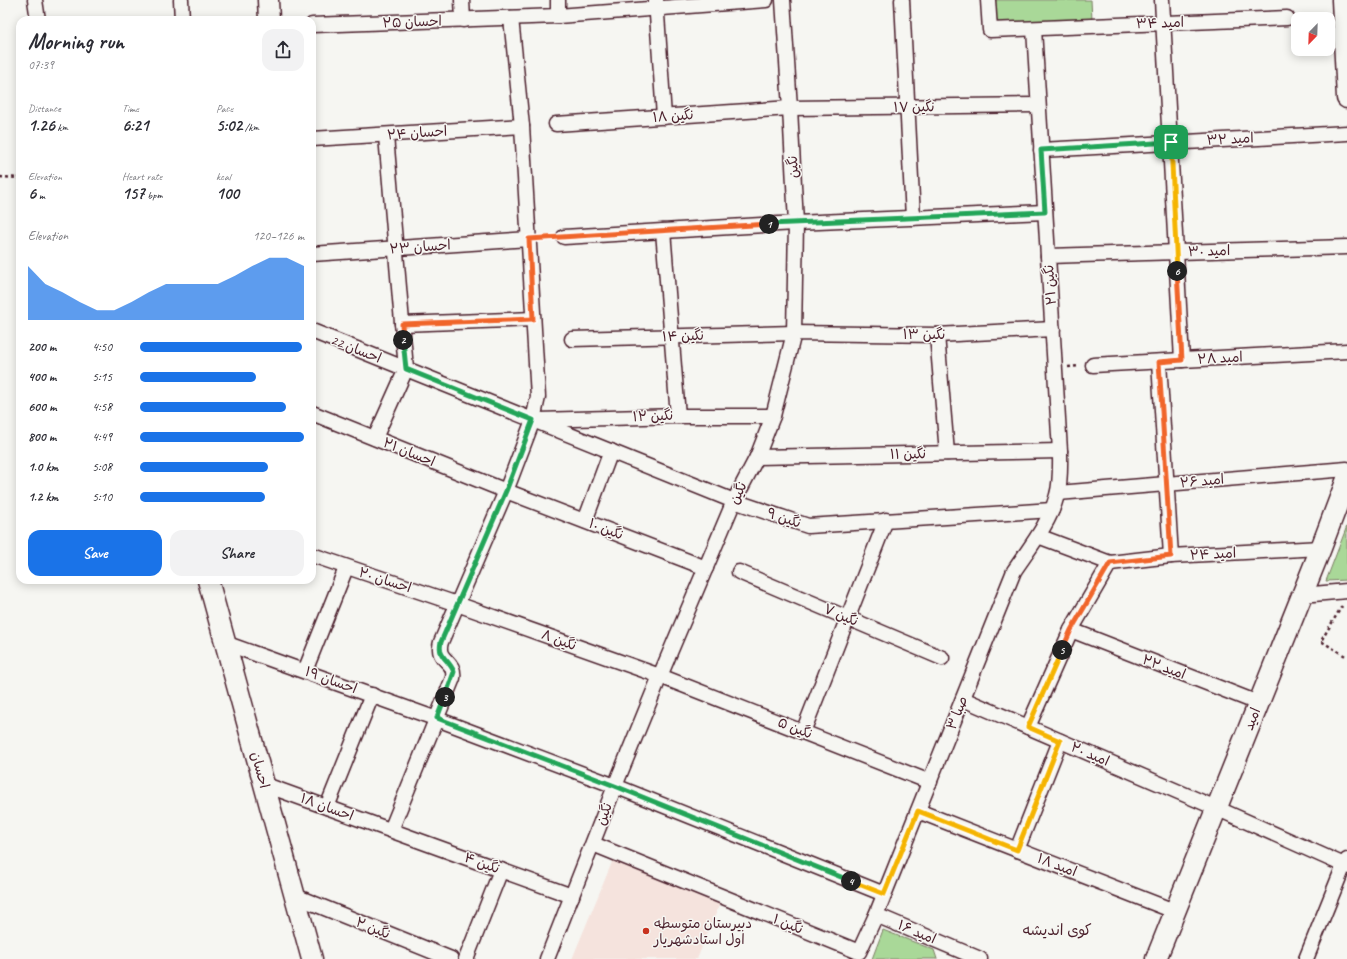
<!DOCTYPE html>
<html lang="en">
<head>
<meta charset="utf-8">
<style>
  :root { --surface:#fff; --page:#f2f2f3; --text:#2b2b33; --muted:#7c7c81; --accent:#1a73e8 }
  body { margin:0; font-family:Caveat,"Playpen Sans Arabic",sans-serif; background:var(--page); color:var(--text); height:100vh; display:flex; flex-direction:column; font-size:15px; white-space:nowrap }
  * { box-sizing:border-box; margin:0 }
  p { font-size:13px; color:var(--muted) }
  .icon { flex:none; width:22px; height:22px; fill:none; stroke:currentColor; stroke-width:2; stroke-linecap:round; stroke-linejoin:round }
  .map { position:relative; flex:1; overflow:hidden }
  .details { position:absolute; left:16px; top:16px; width:300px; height:568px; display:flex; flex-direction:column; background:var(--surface); border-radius:12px; box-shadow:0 2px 10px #0003 }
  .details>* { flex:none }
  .needle { width:26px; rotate:203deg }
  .buttons { position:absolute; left:1291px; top:12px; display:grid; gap:8px }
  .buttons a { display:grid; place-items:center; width:44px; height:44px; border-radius:8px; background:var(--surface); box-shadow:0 2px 10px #0003; font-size:20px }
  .pin { position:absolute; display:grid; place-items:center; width:34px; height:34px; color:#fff; margin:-17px; border-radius:8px; box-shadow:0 2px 6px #0006 }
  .km { position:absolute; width:20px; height:20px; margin:-10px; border-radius:50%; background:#222; color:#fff; font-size:11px; line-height:20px; text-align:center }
  .round { display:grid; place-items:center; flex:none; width:42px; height:42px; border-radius:12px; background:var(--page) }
  .head { display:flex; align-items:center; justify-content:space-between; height:68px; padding:0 12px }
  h1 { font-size:22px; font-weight:600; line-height:30px }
  .metrics { display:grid; grid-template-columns:repeat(3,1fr); gap:6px; height:68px; padding:4px 12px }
  .metrics div { display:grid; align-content:center }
  .metrics b { font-size:17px; font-weight:600 }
  .metrics small { font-size:11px; font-weight:400 }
  .metrics p { font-size:11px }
  .chart { height:112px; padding:8px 12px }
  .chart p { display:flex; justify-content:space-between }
  .chart svg { width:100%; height:72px; margin-top:4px; fill:var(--accent); opacity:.7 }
  .button { display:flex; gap:8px; margin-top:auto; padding:8px 12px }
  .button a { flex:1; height:46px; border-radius:12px; background:var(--accent); color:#fff; font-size:16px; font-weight:600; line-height:46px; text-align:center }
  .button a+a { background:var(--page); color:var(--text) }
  ul { padding:0 12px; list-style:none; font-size:13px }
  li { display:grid; grid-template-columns:64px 48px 1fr; align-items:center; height:30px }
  li i { height:10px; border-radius:5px; background:var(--accent) }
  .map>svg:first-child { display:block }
  .built { fill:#f5e3dd }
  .green { fill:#a9d898; stroke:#7a7c62 }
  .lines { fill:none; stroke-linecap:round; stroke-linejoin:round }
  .street-casing { stroke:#4a1f2b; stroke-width:17 }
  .secondary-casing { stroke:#4a1f2b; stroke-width:23 }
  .path { stroke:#4a1f2b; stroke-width:2.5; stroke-dasharray:3 3; stroke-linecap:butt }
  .street { stroke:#f6f6f2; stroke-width:14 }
  .secondary { stroke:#f6f6f2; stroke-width:20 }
  .split-1-casing { stroke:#fff; stroke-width:8 }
  .split-2-casing { stroke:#fff; stroke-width:8 }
  .split-3-casing { stroke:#fff; stroke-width:8 }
  .split-4-casing { stroke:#fff; stroke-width:8 }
  .split-5-casing { stroke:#fff; stroke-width:8 }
  .split-6-casing { stroke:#fff; stroke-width:8 }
  .split-7-casing { stroke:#fff; stroke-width:8 }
  .split-1 { stroke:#22a559; stroke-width:5 }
  .split-2 { stroke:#f0652b; stroke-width:5 }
  .split-3 { stroke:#22a559; stroke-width:5 }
  .split-4 { stroke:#22a559; stroke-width:5 }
  .split-5 { stroke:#f5b400; stroke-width:5 }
  .split-6 { stroke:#f0652b; stroke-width:5 }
  .split-7 { stroke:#f5b400; stroke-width:5 }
  .poi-dot { fill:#c8321e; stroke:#f6f6f2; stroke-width:1.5 }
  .labels { text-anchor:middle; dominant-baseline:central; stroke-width:3; stroke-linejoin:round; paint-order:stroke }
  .street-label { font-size:14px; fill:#4a1f2b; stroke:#f6f6f2 }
  .poi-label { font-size:14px; fill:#4a1f2b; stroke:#f6f6f2; text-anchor:start }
  .neighbourhood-label { font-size:15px; fill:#4a1f2b; stroke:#f6f6f2 }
</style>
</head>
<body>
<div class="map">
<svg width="1347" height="959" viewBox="0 0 1347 959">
  <rect width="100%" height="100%" fill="#f6f6f2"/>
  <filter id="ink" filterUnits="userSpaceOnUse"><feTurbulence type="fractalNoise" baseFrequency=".025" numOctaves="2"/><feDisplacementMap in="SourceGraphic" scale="8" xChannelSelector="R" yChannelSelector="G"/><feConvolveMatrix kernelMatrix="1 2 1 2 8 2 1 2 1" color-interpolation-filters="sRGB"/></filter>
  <g filter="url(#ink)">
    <polygon class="built" points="613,860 720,904 697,959 572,959"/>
    <g class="green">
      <polygon points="994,0 1091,0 1092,20 996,25"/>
      <polygon points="1347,526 1347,580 1326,581"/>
      <polygon points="883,930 934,950 937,959 872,959"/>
    </g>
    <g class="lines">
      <g class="street-casing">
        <g id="street">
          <polyline points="35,0 38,20"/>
          <polyline points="181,0 182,20"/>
          <polyline points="462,0 463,20"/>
          <polyline points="656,0 664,117"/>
          <polyline points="902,0 913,218"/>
          <polyline points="988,0 990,30 1287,18"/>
          <polyline points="1162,0 1182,360"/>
          <polyline points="558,16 766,0"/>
          <polyline points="312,25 558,16 558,0"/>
          <polyline points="556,124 790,108 1038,105"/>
          <polyline points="312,139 522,126"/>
          <polyline points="1041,150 1347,133"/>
          <polyline points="663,231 678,416"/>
          <polyline points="564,237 796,223 1045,212"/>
          <polyline points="312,254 529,239"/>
          <polyline points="1048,256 1347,247"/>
          <polyline points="402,324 533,319"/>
          <polyline points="312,331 734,501 808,526 1052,510"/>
          <polyline points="937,335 947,453"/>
          <polyline points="572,339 794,333 937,335 1053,329"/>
          <polyline points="1159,362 1171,556"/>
          <polyline points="1093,365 1347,351"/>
          <polyline points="312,413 506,491 706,568"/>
          <polyline points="539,420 678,416 773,416"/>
          <polyline points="375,438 406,369 386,136"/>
          <polyline points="757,457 1060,451"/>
          <polyline points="1058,493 1347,469"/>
          <polyline points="585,521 611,451"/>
          <polyline points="1038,536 1110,563 1171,556 1321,548"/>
          <polyline points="312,555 457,604 660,676 930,782"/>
          <polyline points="739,572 942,658"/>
          <polyline points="1302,595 1347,591"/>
          <polyline points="1071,630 1258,703"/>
          <polyline points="225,643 437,719 615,786 884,894"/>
          <polyline points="305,671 346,568"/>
          <polyline points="963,699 1216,808 1344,865 1347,860"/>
          <polyline points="1028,727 1071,630 1110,563"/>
          <polyline points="803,732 886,520"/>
          <polyline points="263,784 572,896"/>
          <polyline points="327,807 372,695"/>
          <polyline points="918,811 1174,911"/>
          <path d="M391,830L453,678C456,659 435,662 441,642L506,491L533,420L538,397L522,126L511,18"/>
          <path d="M593,844L859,952L876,915L1014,571C1030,547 1050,523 1057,495C1061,482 1060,464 1060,451L1034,29"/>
          <polyline points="1017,850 1060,741"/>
          <polyline points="295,896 451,959"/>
          <polyline points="876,915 980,959"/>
          <polyline points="466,959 501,870"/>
          <polyline points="547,959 615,786 660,676 734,501 757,457 773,416 794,333 796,223 790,108 783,0"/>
          <polyline points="1306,959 1344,865 1347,867"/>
        </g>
      </g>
      <g class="secondary-casing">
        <g id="secondary">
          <polyline points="268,0 269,20"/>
          <polyline points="1342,0 1347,98"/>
          <polyline points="208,580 312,959"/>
          <polyline points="1156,959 1321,548 1347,479"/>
        </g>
      </g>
      <g class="path">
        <polyline points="1302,17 1326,16"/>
        <polyline points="0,177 20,178"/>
        <polyline points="1068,367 1079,366"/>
        <polyline points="1342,606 1321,641 1347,657"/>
      </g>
      <use href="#street" class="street"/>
      <use href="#secondary" class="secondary"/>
    </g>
  </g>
  <g class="lines" filter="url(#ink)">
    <g class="split-1-casing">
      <polyline id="split-1" points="769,224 1045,212 1041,150 1171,142"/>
    </g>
    <g class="split-2-casing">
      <polyline id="split-2" points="403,340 402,324 533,319 529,239 769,224"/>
    </g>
    <g class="split-3-casing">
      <path id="split-3" d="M403,340L406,369L533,420L506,491L441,642C437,657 449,659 454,672L445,697"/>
    </g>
    <g class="split-4-casing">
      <polyline id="split-4" points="445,697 437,718 615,786 851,881"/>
    </g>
    <g class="split-5-casing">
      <polyline id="split-5" points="851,881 884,894 918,811 1017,850 1060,741 1028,727 1062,650"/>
    </g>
    <g class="split-6-casing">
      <polyline id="split-6" points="1062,650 1071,630 1110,563 1171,556 1159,362 1182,360 1177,271"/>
    </g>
    <g class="split-7-casing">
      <polyline id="split-7" points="1171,142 1177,271"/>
    </g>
    <use href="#split-1" class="split-1"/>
    <use href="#split-2" class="split-2"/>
    <use href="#split-3" class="split-3"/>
    <use href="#split-4" class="split-4"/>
    <use href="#split-5" class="split-5"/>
    <use href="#split-6" class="split-6"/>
    <use href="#split-7" class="split-7"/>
  </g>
  <circle class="poi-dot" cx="646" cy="931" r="4"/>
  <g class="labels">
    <g class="street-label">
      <text transform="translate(412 22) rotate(-2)">احسان ۲۵</text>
      <text transform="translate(1160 23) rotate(-2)">امید ۳۴</text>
      <text transform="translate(914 107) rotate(-1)">نگین ۱۷</text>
      <text transform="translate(673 116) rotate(-4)">نگین ۱۸</text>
      <text transform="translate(417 133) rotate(-4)">احسان ۲۴</text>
      <text transform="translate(1230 139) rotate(-3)">امید ۳۲</text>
      <text transform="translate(793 167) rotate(-93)">نگین</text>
      <text transform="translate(420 247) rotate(-4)">احسان ۲۳</text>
      <text transform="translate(1209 251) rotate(-2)">امید ۳۰</text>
      <text transform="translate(1050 285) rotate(-94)">نگین ۲۱</text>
      <text x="924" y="334">نگین ۱۳</text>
      <text transform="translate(683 336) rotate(-2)">نگین ۱۴</text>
      <text transform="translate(356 349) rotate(22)">احسان 22</text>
      <text transform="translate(1220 358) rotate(-3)">امید ۲۸</text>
      <text transform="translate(653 416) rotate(-2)">نگین ۱۲</text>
      <text transform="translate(409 452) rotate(22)">احسان ۲۱</text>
      <text transform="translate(908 454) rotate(-1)">نگین ۱۱</text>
      <text transform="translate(1202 481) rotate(-5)">امید ۲۶</text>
      <text transform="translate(738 493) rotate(-64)">نگین</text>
      <text transform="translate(784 518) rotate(19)">نگین ۹</text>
      <text transform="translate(606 529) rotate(21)">نگین ۱۰</text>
      <text transform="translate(1213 554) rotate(-3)">امید ۲۴</text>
      <text transform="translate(385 580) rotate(18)">احسان ۲۰</text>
      <text transform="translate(841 615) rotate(23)">نگین ۷</text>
      <text transform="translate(559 640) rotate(20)">نگین ۸</text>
      <text transform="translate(1164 667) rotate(21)">امید ۲۲</text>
      <text transform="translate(331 680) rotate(20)">احسان ۱۹</text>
      <text transform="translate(957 713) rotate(-68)">صبا ۳</text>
      <text transform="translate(1252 719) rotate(-68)">امید</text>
      <text transform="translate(795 728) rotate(21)">نگین ۵</text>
      <text transform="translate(1090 754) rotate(23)">امید ۲۰</text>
      <text transform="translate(260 770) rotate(75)">احسان</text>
      <text transform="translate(327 807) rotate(20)">احسان ۱۸</text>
      <text transform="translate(604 814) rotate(-69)">نگین</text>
      <text transform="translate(482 863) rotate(20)">نگین ۴</text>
      <text transform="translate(1057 865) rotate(21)">امید ۱۸</text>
      <text transform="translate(788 924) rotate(22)">نگین ۱</text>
      <text transform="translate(373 928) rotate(22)">نگین ۲</text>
      <text transform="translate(917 932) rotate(23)">امید ۱۶</text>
    </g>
    <g class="poi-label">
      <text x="654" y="923">دبیرستان متوسطه<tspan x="654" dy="16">اول استادشهریار</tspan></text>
    </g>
    <g class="neighbourhood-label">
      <text x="1057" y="930">کوی اندیشه</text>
    </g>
  </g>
</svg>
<div class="buttons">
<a><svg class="needle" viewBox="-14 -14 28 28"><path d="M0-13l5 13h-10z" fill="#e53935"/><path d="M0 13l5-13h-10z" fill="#7c7c81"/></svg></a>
</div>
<div class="pin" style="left:1171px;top:142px;background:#1e9e55"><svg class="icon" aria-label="arrive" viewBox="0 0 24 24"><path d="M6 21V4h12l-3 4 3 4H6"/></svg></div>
<b class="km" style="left:769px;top:224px">1</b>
<b class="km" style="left:403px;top:340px">2</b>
<b class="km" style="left:445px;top:697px">3</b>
<b class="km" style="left:851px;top:881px">4</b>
<b class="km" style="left:1062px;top:650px">5</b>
<b class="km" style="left:1177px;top:271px">6</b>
<section class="details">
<div class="head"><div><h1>Morning run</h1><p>07:39</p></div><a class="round"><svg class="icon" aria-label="share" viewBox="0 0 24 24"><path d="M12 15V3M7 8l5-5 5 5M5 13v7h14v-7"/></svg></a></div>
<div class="metrics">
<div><p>Distance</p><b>1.26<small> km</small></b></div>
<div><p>Time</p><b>6:21</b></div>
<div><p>Pace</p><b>5:02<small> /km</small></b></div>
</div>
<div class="metrics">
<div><p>Elevation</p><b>6<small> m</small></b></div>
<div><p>Heart rate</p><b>157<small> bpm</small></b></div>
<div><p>kcal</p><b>100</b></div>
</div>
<div class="chart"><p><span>Elevation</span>120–126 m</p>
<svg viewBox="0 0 160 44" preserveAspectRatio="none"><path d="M0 44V11L10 22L20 27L30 33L40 38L50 38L60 33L70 27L80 22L90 22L100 22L110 22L120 17L130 11L140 6L150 6L160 11V44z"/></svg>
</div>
<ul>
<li><b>200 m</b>4:50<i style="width:99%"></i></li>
<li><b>400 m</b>5:15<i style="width:71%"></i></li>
<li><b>600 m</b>4:58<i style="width:89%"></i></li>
<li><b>800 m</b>4:49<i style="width:100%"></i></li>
<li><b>1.0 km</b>5:08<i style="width:78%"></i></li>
<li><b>1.2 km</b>5:10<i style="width:76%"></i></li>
</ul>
<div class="button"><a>Save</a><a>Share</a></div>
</section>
</div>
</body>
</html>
